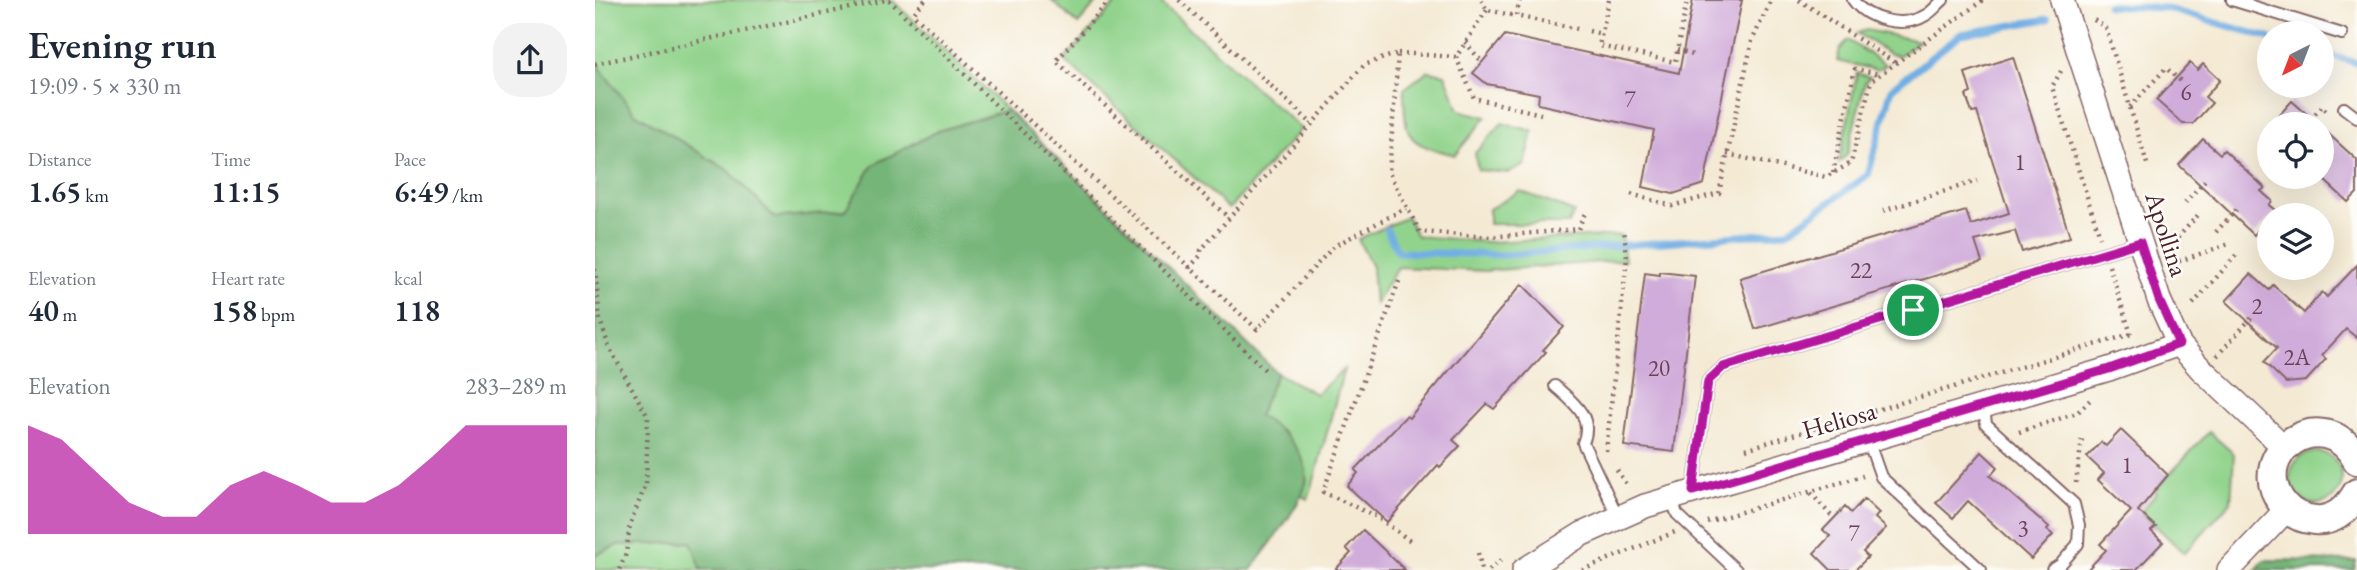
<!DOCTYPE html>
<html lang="en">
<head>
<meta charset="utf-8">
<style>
  :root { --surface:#fff; --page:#f2f2f3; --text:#1f2937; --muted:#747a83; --accent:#b5179e }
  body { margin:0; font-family:"EB Garamond",serif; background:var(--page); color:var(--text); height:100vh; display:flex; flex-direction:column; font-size:26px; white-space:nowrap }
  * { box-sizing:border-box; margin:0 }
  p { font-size:23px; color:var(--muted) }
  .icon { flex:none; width:38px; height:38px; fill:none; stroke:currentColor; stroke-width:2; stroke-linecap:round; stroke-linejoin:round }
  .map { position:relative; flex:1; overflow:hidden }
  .details { display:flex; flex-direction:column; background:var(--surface); width:595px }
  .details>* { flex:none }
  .needle { width:46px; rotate:222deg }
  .tools { position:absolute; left:1662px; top:21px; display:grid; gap:14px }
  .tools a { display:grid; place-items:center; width:77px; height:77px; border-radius:50%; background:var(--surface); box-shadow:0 7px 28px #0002; font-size:35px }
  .pin { position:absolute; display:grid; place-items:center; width:60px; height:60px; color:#fff; margin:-30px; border:4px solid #fff; border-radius:50%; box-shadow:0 2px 7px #0007 }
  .round { display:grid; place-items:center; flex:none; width:74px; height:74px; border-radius:28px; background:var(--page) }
  .overview { display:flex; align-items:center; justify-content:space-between; height:119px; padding:0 28px }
  h1 { font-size:38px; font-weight:600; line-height:52px }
  .stats { display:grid; grid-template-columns:repeat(3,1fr); gap:10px; height:119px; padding:7px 28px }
  .stats div { display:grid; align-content:center }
  .stats b { font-size:30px; font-weight:600 }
  .stats small { font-size:19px; font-weight:400 }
  .stats p { font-size:19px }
  .chart { height:196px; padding:14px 28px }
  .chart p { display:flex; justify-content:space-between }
  .chart svg { width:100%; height:126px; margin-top:7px; fill:var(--accent); opacity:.7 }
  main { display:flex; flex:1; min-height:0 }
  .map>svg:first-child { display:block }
  .green { fill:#91d38c; stroke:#6e795c; stroke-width:2 }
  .forest { fill:#74b578; stroke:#5f6a52; stroke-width:2 }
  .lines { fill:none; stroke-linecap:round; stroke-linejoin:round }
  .stream { stroke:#71aee3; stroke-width:7 }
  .building { fill:#d0acda }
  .service-casing { stroke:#866666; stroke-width:14 }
  .minor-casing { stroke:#866666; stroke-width:26 }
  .tertiary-casing { stroke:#866666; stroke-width:32 }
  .path { stroke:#866666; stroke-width:4.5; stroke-dasharray:2 5; stroke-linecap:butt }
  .service { stroke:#fff; stroke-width:10 }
  .minor { stroke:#fff; stroke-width:23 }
  .tertiary { stroke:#fff; stroke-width:28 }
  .route-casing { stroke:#fff; stroke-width:14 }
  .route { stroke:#b5179e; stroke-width:9 }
  .labels { text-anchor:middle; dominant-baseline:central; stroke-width:5; stroke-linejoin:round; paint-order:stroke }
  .number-label { font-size:23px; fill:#6c4257 }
  .street-label { font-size:26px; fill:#4a1f2b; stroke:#fdfcf7 }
</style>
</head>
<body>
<main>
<section class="details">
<div class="overview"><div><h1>Evening run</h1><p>19:09 · 5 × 330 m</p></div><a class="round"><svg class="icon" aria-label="share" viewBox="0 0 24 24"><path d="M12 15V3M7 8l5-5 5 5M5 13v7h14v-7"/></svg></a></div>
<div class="stats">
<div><p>Distance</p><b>1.65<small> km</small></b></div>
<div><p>Time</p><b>11:15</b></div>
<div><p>Pace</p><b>6:49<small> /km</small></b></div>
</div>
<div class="stats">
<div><p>Elevation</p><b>40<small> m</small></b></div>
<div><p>Heart rate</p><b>158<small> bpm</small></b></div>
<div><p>kcal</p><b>118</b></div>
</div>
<div class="chart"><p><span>Elevation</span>283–289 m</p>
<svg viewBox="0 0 160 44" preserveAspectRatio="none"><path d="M0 44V6L10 11L20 22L30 33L40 38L50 38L60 27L70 22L80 27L90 33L100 33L110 27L120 17L130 6L140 6L150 6L160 6V44z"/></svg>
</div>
</section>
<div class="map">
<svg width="1762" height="570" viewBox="0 0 1762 570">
  <rect width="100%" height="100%" fill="#fdfcf7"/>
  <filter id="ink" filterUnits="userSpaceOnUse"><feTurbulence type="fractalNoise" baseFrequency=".0143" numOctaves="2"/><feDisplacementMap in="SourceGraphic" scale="14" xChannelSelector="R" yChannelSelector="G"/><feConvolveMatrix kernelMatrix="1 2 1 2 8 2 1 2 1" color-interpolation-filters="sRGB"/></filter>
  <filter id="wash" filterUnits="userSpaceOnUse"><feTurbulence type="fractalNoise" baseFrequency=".00686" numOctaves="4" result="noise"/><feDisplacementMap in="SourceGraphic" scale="28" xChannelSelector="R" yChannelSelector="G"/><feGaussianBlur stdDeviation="1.57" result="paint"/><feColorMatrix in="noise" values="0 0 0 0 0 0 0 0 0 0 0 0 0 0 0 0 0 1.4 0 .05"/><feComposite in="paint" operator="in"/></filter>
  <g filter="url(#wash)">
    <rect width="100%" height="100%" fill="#f4ead4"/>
    <g class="green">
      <polygon points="0,0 297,0 412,110 343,131 278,165 250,211 179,218 134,171 40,113 0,62"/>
      <polygon points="456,0 504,0 483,24"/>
      <polygon points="524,0 563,0 706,129 634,209 469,60"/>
      <polygon points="1272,30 1324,41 1305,55 1295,54 1262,33"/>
      <polygon points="1253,40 1291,65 1282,70 1242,61 1245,49"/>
      <path d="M833,71L850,74L864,110L891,117L860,155C810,143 810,139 809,89Z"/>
      <polygon points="1262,73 1275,77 1270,82 1252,155 1244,162"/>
      <polygon points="907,123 938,131 930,165 913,173 883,170 880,153"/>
      <polygon points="925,191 979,212 974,224 894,224 894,209"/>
      <polygon points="812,217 822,236 894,242 1026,235 1030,260 891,271 803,267 780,304 777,267 763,239"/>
      <polygon points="749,369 717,488 713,499 706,496 712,480 663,416 682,373 721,394"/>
      <polygon points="1614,432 1639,454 1636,502 1589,553 1546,512 1562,492 1560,490"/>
      <circle cx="1721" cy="478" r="26"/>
      <polygon points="97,542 107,570 0,570 0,555 23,545"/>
    </g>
    <g class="forest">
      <path d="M0,62L40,113L134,171L180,218L250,211L278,165L343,131L412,110L682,373L663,416C685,427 715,454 711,482C708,503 670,550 656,570H107L96,542L23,545L0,555Z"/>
      <polygon points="1669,560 1761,561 1759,570 1661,570"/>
    </g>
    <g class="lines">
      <g class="stream">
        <polyline points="1513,6 1570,8 1675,38"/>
        <polyline points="1727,53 1762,63"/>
        <polyline points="792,230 803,252 910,255 1192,232 1273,175 1297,88 1366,34 1453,19"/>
      </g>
    </g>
    <g id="blocks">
      <g class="building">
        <polygon points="1098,0 1147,0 1109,184 1078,194 1048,187 1059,130 943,104 944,94 892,84 878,73 910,35 1084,73"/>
        <polygon points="1418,57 1475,237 1427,252 1420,231 1380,241 1387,262 1160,329 1145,278 1371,211 1376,225 1414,213 1382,112 1377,113 1371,95 1376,93 1370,73"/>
        <polygon points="1595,63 1603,70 1608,64 1625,80 1610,97 1617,103 1598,124 1588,124 1561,100"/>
        <polygon points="1697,101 1723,124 1676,124"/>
        <polygon points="1727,128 1762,160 1762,193 1753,202 1727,178"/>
        <polygon points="1608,139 1625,154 1629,150 1670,188 1666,191 1677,201 1674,205 1681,211 1659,235 1584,165"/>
        <polygon points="1762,265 1762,338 1751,329 1727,355 1731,359 1711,381 1691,383 1669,362 1682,348 1631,301 1656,274 1674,290 1678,285 1709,313 1727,292 1732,297"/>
        <polygon points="1065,272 1100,276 1079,452 1029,446 1050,273 1065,275"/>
        <polygon points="927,284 969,327 948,350 951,352 899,409 892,404 858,440 865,446 845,467 843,465 792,522 752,486 763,473 760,470 811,416 814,418"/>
        <polygon points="1526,430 1573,475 1543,511 1561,527 1556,531 1568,542 1541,570 1492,570 1511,550 1505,544 1536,511 1503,480 1509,473 1492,457 1506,442 1511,446"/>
        <polygon points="1387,452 1403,467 1395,476 1454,527 1452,530 1458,535 1436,559 1373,501 1358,518 1341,503"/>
        <polygon points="1269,499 1284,513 1280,518 1291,528 1268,552 1273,557 1260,570 1236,570 1219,553 1235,536 1228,530 1250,507 1256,513"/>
        <polygon points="768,530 810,570 740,570 756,553 751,548"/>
      </g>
    </g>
  </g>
  <g filter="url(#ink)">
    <use href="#blocks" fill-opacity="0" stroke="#866666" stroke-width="2"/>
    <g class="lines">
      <g class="service-casing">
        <g id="service">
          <path d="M1258,0C1272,20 1309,29 1331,15C1337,12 1342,5 1348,0"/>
          <polyline points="1637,0 1747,34"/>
          <polyline points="1749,108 1762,118"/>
          <path d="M960,386C979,403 999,417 988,443L1023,517"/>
          <polyline points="1389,406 1391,424 1479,504 1484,525 1483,544 1465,565 1457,570"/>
          <polyline points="1273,440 1286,477 1386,570"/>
          <polyline points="1098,491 1113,381 1128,367 1545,242"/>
          <polyline points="1076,498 1082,514 1141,570"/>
        </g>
      </g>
      <g class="minor-casing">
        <g id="minor">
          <polyline points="1467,0 1564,300 1584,344 1605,368 1689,447"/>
          <polyline points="929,570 987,534 1050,506 1514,369 1584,344"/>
          <polyline points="1634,570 1692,509"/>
        </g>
      </g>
      <g class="tertiary-casing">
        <path id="tertiary" d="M1762,460C1730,400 1649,453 1688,504C1696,514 1707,519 1720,520C1740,522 1753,508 1762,493"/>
      </g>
      <g class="path">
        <polyline points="294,0 670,370"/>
        <polyline points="330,0 318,14 662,329 739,246 811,208"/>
        <polyline points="515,0 461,61 634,218"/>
        <polyline points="584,0 717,124"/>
        <polyline points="886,0 892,10 921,16"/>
        <polyline points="925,0 921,16 983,29"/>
        <polyline points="1014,0 1004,46 1080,62 1092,0"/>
        <polyline points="1204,0 1300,63"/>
        <polyline points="1499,20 1511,28 1553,167"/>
        <polyline points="994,31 1007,34"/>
        <polyline points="870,42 887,62"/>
        <polyline points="1082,50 1098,55"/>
        <polyline points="803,53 861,57 892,10"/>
        <polyline points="861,57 879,98 946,114"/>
        <polyline points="0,64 291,0"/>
        <polyline points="1466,71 1457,87 1505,237"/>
        <polyline points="1535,107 1571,68 1588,83"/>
        <polyline points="1711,124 1727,106 1732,111"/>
        <polyline points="1132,154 1231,177 1256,163 1276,81 1388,0"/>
        <polyline points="1238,173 1260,69 1285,74"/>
        <polyline points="1036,194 1077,206 1124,193 1157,41 1176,0"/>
        <polyline points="1590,203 1610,180"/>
        <polyline points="1288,211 1382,181"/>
        <polyline points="1621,232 1642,209"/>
        <polyline points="1578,243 1603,215"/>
        <polyline points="1584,261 1634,244"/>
        <polyline points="1514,266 1536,334"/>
        <polyline points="594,268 606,255 606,250 769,65 803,53 794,173 825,232 895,237 983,229 990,213"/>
        <polyline points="0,269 5,320 14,347 53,417 51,484 35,524 31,554 24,570"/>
        <polyline points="804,281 728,492 782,517 817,542"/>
        <polyline points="1598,304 1643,253"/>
        <polyline points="1622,356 1659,315"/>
        <polyline points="1424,432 1482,413 1497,398"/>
        <polyline points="1151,449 1536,334"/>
        <polyline points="1011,451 1032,258 1029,229"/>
        <polyline points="1022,470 1032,486"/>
        <polyline points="1481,483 1487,439"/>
        <polyline points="1216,493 1239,519"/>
        <polyline points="1112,522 1268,476"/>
        <polyline points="883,553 887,570"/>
        <polyline points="894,570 909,558"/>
        <polyline points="987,570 1080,532"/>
      </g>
      <use href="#service" class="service"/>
      <use href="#minor" class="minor"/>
      <use href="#tertiary" class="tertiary"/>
    </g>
  </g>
  <g class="lines" filter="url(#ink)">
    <g class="route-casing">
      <polygon id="route" points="1545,242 1564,300 1584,344 1514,369 1098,491 1113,381 1128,367"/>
    </g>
    <use href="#route" class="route"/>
  </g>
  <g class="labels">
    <g class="number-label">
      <text x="1591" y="92">6</text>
      <text x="1035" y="99">7</text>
      <text x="1425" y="162">1</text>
      <text x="1266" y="270">22</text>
      <text x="1662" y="306">2</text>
      <text x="1702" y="357">2A</text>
      <text x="1064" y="368">20</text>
      <text x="1532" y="465">1</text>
      <text x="1428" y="528">3</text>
      <text x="1259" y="533">7</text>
    </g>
    <g class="street-label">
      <text transform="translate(1572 234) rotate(72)">Apollina</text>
      <text transform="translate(1244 420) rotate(-16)">Heliosa</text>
    </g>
  </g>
</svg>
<div class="tools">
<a><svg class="needle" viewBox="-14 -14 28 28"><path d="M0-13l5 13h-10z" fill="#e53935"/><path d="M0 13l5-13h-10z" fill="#747a83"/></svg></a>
<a><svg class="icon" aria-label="locate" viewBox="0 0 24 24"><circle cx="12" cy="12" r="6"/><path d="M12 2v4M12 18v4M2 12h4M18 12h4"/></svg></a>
<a><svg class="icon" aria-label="layers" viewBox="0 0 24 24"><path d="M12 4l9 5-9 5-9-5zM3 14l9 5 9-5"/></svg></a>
</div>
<div class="pin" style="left:1318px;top:310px;background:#1e9e55"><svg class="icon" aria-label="arrive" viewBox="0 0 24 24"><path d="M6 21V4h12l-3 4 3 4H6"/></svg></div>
</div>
</main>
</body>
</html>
